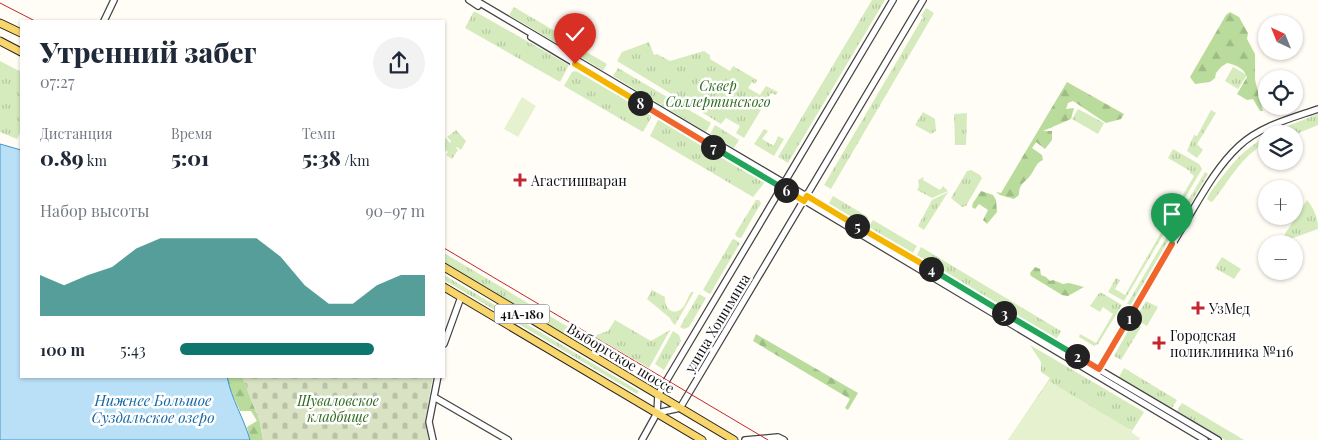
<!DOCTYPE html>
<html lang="ru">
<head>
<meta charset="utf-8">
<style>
  :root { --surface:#fff; --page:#f2f2f3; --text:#1f2937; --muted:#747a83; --accent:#0f766e }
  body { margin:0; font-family:"Playfair Display",serif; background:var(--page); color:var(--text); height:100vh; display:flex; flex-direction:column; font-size:19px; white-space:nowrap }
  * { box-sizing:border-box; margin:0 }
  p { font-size:16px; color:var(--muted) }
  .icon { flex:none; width:28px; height:28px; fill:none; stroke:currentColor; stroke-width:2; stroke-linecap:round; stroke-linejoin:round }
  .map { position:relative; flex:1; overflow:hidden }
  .sheet { position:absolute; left:20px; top:20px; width:425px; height:358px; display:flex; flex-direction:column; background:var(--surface); border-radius:0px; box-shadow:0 1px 4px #0004 }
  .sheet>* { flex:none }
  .needle { width:32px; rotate:317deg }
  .fabs { position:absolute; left:1258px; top:15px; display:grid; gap:10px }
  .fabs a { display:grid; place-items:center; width:45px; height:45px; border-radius:50%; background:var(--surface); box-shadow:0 1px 4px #0004; font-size:25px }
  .pin { position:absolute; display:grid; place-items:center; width:42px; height:42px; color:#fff; margin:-51px -21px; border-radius:50% 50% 50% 0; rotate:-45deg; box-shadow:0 0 5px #0007 }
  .pin .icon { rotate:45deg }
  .km { position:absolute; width:25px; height:25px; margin:-12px; border-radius:50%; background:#222; color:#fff; font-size:14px; line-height:25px; text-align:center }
  .round { display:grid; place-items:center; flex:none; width:52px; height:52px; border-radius:26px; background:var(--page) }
  .overview { display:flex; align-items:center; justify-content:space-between; height:85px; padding:0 20px }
  h1 { font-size:28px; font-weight:800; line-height:38px }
  .metrics { display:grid; grid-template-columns:repeat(3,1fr); gap:8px; height:85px; padding:5px 20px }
  .metrics div { display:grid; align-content:center }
  .metrics b { font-size:21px; font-weight:800 }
  .metrics small { font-size:14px; font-weight:400 }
  .metrics p { font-size:14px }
  .chart { height:140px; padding:10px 20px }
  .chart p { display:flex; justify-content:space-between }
  .chart svg { width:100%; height:90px; margin-top:5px; fill:var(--accent); opacity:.7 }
  ul { padding:0 20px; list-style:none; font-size:16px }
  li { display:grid; grid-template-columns:80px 60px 1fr; align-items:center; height:38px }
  li i { height:12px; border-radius:6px; background:var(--accent) }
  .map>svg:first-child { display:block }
  .grass { fill:url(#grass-tufts) }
  .forest { fill:url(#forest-firs) }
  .cemetery { fill:url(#cemetery-stones) }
  .pitch { fill:#e6f2cf }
  .water { fill:#b9e0f7; stroke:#3f96cf }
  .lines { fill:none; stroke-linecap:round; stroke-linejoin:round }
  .minor-casing { stroke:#444; stroke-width:8 }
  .major-casing { stroke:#222; stroke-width:9 }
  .minor { stroke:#fff; stroke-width:5.5 }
  .major { stroke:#f9d66b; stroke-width:7 }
  .tram { stroke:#c4262e; stroke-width:1 }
  .split-1-casing { stroke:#fff; stroke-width:10 }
  .split-2-casing { stroke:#fff; stroke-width:10 }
  .split-3-casing { stroke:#fff; stroke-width:10 }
  .split-4-casing { stroke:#fff; stroke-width:10 }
  .split-5-casing { stroke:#fff; stroke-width:10 }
  .split-6-casing { stroke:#fff; stroke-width:10 }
  .split-7-casing { stroke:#fff; stroke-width:10 }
  .split-8-casing { stroke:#fff; stroke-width:10 }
  .split-9-casing { stroke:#fff; stroke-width:10 }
  .split-1 { stroke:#f0652b; stroke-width:6 }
  .split-2 { stroke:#f0652b; stroke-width:6 }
  .split-3 { stroke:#22a559; stroke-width:6 }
  .split-4 { stroke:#22a559; stroke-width:6 }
  .split-5 { stroke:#f5b400; stroke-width:6 }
  .split-6 { stroke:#f5b400; stroke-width:6 }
  .split-7 { stroke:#22a559; stroke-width:6 }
  .split-8 { stroke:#f0652b; stroke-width:6 }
  .split-9 { stroke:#f5b400; stroke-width:6 }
  .poi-dot { fill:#c4262e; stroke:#fff; stroke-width:2 }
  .labels { text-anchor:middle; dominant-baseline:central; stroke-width:5; stroke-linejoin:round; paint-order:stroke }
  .shield { fill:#fff; stroke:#585858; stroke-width:1 }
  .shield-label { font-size:12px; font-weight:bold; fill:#111 }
  .park-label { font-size:14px; font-style:italic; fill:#2f6b1f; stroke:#fff }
  .poi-label { font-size:14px; fill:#111; stroke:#fff; text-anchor:start }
  .street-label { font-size:14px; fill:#111; stroke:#fff }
  .water-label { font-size:15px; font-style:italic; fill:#1768a6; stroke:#fff }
</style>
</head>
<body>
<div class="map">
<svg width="1318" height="440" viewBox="0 0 1318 440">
  <defs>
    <pattern id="grass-tufts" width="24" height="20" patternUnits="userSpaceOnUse" patternTransform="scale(1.25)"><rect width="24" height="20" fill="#d5ebbd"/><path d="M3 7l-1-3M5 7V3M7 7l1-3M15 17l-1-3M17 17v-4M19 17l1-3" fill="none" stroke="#b6c8a1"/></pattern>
    <pattern id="forest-firs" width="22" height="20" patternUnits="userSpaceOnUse" patternTransform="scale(1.25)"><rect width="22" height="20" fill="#b9dc9c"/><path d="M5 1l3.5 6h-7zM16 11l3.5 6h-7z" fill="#9ebc85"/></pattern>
    <pattern id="cemetery-stones" width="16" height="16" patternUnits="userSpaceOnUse" patternTransform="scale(1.25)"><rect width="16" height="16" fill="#d9e3c4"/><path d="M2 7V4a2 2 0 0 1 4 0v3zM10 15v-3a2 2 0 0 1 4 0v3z" fill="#b9c2a7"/></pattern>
  </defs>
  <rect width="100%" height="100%" fill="#fffdf5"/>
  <g class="grass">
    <polygon points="872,0 885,0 788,163 778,157"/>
    <polygon points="514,7 570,40 565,48 509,15"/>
    <polygon points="926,8 934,13 831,189 824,185 923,17 921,16"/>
    <polygon points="474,11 569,65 560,82 465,28"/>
    <polygon points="649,42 654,55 657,54 670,61 704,51 710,55 710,59 730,71 733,66 757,80 755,84 752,82 748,88 760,95 766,86 778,92 776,95 771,93 744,138 736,133 740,126 726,118 721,124 617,61 622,52"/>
    <polygon points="578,47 607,64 603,71 575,53"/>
    <polygon points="0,61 21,72 21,131 17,139 0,132"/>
    <polygon points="1233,67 1247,75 1238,89 1225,81"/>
    <polygon points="618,68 711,123 706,132 613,76"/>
    <polygon points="576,71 650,113 651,118 643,132 564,86 572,72"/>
    <polygon points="1078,109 1104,123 1098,134 1072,119"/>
    <polygon points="1211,110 1216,113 1197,144 1203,150 1197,158 1187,151 1194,135 1197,136"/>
    <polygon points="923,112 935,119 936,131 931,134 915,125"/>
    <polygon points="967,113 966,145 955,145 954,114"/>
    <polygon points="1318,114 1318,125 1294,135 1294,134 1287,134 1285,127"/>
    <polygon points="659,118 765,182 753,197 650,136"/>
    <polygon points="715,125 739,140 734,148 710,134"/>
    <polygon points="764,129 768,131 762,139 774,146 778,136 784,139 774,156 754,144"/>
    <polygon points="456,130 466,141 461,150 457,147 456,148 458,150 452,159 446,155 448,152 446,150 444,154 444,140 446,138 450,143 451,141 447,137"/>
    <path d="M1266,137V143C1241,156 1230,180 1213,201L1211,202L1207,199L1210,193C1228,169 1239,152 1266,137Z"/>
    <polygon points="1173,149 1199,164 1202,169 1124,301 1108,292 1116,278 1120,280 1115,289 1125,295 1194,176 1190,173 1190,171 1168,158"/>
    <polygon points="971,170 980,175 982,178 966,206 962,207 951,198 967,171"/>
    <polygon points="1205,172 1208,174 1131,305 1127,304"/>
    <polygon points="924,177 923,180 940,190 943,186 948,191 932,198 917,190 919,186 918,180"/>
    <polygon points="948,192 924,230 918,226 932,200"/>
    <polygon points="833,196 868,217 866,222 861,225 828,205"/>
    <polygon points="756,200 759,200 761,203 741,238 737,237 735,234"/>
    <path d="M1307,200C1314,209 1318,217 1318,229L1279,243Z"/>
    <polygon points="873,220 917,246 912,254 868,228"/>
    <polygon points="734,239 740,243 710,294 703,290 732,240"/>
    <polygon points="921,247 1061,331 1056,340 916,257"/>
    <polygon points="444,253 585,337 586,343 584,346 444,262"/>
    <polygon points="1222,257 1241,269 1234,279 1215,268"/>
    <polygon points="444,275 639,391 637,394 444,280"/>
    <path d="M652,290L665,297C664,305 670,316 680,310C685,307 688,297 691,292H694L675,325L672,322L670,318L647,299Z"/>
    <polygon points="1099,293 1102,293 1122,305 1098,344 1094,346 1079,337 1080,334 1096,343 1113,314 1103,307 1100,312 1090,306"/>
    <polygon points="699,294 706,298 689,327 684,329 680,327"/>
    <polygon points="1146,301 1158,307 1147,326 1135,319"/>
    <polygon points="615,320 651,341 670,330 649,368 593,336 608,331"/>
    <polygon points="1133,322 1141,327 1121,360 1114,356"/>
    <polygon points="673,331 679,335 681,341 664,370 655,364"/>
    <polygon points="1030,345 1144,412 1132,431 1130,429 1008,440 1050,378 1041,372 1041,362"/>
    <polygon points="1124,368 1177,400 1172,408 1119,377"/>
    <polygon points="1182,403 1244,440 1225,440 1177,411"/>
  </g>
  <g class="forest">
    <path d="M1230,12L1239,17L1248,33L1247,39L1255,54V80L1263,111H1260L1253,99L1247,100L1237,94L1247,77C1244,68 1236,65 1227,63L1221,67L1216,73L1215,78L1210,82L1195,84L1190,77L1226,15Z"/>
    <path d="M1067,82L1124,114L1121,119L1106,123L1073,101L1068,103L1066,109L1074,108L1071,119L1043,131H1052V140L1045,149L1036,142L1032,148L1042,155L1043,160C1036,163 1036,167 1032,173C1027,182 1019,182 1019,195L1014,199L1000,195L996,192L1001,193Z"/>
    <polygon points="981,191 993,195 996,200 997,212 987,224 983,220 988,210 979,204 975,209 972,207 973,203"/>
    <polygon points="1035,267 1040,269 1041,275 1046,277 1050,281 1053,280 1063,284 1069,283 1084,287 1068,296 1062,295 1031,276 1030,273"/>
    <polygon points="756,334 858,393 848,410 845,408 850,399 753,341"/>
    <polygon points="227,376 242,376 260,422 263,440 250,440 247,427 257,421 251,411 240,411 229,387"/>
  </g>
  <polygon class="cemetery" points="242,376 433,376 425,421 429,440 263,440 260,422"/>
  <g class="pitch">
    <polygon points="522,97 536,106 518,137 504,129"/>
    <polygon points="1049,381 1132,431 1132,433 1140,438 1139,440 1008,440"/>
  </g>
  <path class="water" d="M0,144L21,150V376H227C231,399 244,418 250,440H0Z"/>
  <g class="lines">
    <g class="minor-casing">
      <g id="minor">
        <polyline points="469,0 478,6"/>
        <polyline points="475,0 1218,440"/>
        <polyline points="104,21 114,0"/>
        <polyline points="531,37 1205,440"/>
        <polyline points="444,344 461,297"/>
        <path d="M1098,371C1125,325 1152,279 1179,233C1197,204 1214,169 1239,146C1260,126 1292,118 1318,109"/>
        <polyline points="434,397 508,440"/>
        <polyline points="657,413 680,408 923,0"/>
        <polyline points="433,440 429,422 438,376"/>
        <polyline points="642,440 657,413 658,395 893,0"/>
        <polyline points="745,440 778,437 784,440"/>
      </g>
    </g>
    <g class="major-casing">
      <g id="major">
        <polyline points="0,23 21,33"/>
        <polyline points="0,41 21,52"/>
        <polyline points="444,267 734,440"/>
        <polyline points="444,287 702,440"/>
      </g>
    </g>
    <use href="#minor" class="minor"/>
    <use href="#major" class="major"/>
    <g class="tram">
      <polyline points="0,3 35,21"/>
      <polyline points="444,248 768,440"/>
    </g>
  </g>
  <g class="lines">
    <g class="split-1-casing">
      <polyline id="split-1" points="1129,318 1172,244"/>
    </g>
    <g class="split-2-casing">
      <polyline id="split-2" points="1077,356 1099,369 1129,318"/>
    </g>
    <g class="split-3-casing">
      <polyline id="split-3" points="1004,313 1077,356"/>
    </g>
    <g class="split-4-casing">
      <polyline id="split-4" points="931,269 1004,313"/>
    </g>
    <g class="split-5-casing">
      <polyline id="split-5" points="857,226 931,269"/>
    </g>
    <g class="split-6-casing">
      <polyline id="split-6" points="786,190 804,201 807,196 857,226"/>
    </g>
    <g class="split-7-casing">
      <polyline id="split-7" points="713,147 786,190"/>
    </g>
    <g class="split-8-casing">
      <polyline id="split-8" points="640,103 713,147"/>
    </g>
    <g class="split-9-casing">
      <polyline id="split-9" points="575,64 640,103"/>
    </g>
    <use href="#split-1" class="split-1"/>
    <use href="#split-2" class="split-2"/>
    <use href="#split-3" class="split-3"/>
    <use href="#split-4" class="split-4"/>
    <use href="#split-5" class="split-5"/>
    <use href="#split-6" class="split-6"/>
    <use href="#split-7" class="split-7"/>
    <use href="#split-8" class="split-8"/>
    <use href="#split-9" class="split-9"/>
  </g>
  <g class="poi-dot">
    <path d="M517.5 172.5h5v5h5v5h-5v5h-5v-5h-5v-5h5z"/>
    <path d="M1195.5 300.5h5v5h5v5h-5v5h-5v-5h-5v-5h5z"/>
    <path d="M1156.5 335.5h5v5h5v5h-5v5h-5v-5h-5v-5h5z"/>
  </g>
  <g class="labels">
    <rect class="shield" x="494.5" y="304.5" width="55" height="19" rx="4"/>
    <g class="shield-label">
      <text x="522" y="314">41А-180</text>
    </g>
    <g class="park-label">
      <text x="718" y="85">Сквер<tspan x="718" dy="16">Соллертинского</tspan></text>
      <text x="338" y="400">Шуваловское<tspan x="338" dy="16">кладбище</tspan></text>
    </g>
    <g class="poi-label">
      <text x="531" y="180">Агастишваран</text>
      <text x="1209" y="308">УзМед</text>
      <text x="1170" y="335">Городская<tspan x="1170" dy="16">поликлиника №116</tspan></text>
    </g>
    <g class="street-label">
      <text transform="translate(717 323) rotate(-59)">улица Хошимина</text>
      <text transform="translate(621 358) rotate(31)">Выборгское шоссе</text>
    </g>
    <g class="water-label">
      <text x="153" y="400">Нижнее Большое<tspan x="153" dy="17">Суздальское озеро</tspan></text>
    </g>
  </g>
</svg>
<div class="fabs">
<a><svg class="needle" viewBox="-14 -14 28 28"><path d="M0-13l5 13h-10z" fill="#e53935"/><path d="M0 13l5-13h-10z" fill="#747a83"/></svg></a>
<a><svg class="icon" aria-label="locate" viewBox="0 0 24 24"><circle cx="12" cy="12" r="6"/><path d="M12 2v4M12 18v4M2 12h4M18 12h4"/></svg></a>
<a><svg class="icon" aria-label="layers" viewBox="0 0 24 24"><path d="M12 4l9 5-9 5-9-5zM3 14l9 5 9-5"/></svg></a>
<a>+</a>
<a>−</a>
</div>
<div class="pin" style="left:1172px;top:244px;background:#1e9e55"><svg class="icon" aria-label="arrive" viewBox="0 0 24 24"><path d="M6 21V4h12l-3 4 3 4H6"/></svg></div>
<div class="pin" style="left:575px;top:64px;background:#d93025"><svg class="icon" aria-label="check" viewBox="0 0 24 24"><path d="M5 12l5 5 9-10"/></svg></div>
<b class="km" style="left:1129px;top:318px">1</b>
<b class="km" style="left:1077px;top:356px">2</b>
<b class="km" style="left:1004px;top:313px">3</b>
<b class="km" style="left:931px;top:269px">4</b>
<b class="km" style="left:857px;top:226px">5</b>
<b class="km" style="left:786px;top:190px">6</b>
<b class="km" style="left:713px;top:147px">7</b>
<b class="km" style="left:640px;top:103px">8</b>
<section class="sheet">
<div class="overview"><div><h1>Утренний забег</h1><p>07:27</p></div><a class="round"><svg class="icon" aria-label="share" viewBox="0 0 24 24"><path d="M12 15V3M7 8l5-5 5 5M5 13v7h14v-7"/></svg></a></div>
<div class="metrics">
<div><p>Дистанция</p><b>0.89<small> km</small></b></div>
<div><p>Время</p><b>5:01</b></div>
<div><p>Темп</p><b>5:38<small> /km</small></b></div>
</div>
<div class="chart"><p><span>Набор высоты</span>90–97 m</p>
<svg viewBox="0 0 160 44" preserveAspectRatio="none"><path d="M0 44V24L10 29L20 24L30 20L40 11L50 6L60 6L70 6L80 6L90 6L100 15L110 29L120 38L130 38L140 29L150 24L160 24V44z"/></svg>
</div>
<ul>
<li><b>100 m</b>5:43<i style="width:79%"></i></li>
</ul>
</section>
</div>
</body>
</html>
